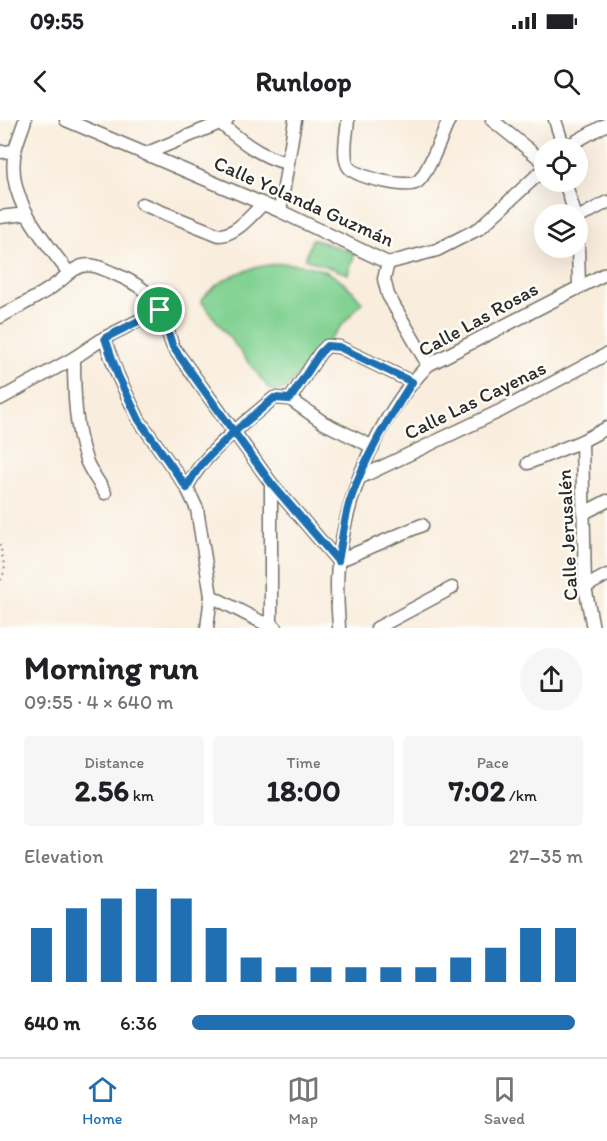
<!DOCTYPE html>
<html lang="en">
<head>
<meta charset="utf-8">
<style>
  :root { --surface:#fff; --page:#f6f6f6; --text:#202124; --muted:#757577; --line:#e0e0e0; --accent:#1f6fb2 }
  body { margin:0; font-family:Itim,sans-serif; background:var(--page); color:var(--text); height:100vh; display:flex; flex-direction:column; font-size:22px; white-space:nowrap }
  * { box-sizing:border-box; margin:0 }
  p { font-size:20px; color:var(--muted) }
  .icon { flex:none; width:33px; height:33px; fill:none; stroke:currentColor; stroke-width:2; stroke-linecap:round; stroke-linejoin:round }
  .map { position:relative; height:508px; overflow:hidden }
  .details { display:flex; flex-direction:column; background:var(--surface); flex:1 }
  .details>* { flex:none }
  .buttons { position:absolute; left:534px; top:18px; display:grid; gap:12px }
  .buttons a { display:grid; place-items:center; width:54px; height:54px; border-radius:50%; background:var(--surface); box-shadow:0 6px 24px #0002; font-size:30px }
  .pin { position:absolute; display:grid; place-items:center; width:51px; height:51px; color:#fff; margin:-26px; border:3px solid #fff; border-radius:50%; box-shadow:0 2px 6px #0007 }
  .round { display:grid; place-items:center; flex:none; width:63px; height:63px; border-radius:32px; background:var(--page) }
  .summary { display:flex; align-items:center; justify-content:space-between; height:102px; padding:0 24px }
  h1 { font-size:33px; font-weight:800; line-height:45px }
  .stats { display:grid; grid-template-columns:repeat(3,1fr); gap:9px; height:102px; padding:6px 24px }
  .stats div { display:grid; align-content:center; border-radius:6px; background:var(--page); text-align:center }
  .stats b { font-size:30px; font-weight:800 }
  .stats small { font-size:16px; font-weight:400 }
  .stats p { font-size:16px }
  .chart { height:168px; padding:12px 24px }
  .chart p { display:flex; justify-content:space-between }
  .chart svg { width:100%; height:108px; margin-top:6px; stroke:var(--accent); stroke-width:6 }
  ul { padding:0 24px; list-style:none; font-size:20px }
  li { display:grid; grid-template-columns:96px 72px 1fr; align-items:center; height:45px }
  li i { height:15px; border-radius:8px; background:var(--accent) }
  .status { display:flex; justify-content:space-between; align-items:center; height:42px; padding:0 30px; background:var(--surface); direction:ltr }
  .status svg { height:16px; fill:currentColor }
  header { display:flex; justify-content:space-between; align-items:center; height:78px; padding:0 24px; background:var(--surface); font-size:27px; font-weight:800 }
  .tabs { display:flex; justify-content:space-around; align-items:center; height:84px; border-top:2px solid var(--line); background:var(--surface); font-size:16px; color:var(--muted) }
  .tabs a { display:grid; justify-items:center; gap:3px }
  .tabs .on { color:var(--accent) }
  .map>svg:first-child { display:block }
  .green { fill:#82d293; stroke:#567e5f; stroke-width:1.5 }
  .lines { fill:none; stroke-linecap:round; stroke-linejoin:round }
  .minor-casing { stroke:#736f69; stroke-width:15 }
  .path { stroke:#736f69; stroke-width:2; stroke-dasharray:1.5 4.5; stroke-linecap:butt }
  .minor { stroke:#fff; stroke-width:12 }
  .route-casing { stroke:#fff; stroke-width:12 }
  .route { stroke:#1f6fb2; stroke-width:8 }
  .labels { text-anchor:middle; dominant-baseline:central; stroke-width:5; stroke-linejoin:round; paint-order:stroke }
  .street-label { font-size:20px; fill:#2b2b2b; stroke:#fdfcf7 }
</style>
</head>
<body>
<div class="status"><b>09:55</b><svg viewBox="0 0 49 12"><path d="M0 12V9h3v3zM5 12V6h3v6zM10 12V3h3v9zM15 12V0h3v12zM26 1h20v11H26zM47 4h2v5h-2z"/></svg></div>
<header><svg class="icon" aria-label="back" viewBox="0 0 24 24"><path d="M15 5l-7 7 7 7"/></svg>Runloop<svg class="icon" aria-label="search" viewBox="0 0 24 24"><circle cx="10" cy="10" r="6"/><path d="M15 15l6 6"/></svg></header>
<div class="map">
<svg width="607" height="508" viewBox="0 0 607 508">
  <rect width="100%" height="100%" fill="#fdfcf7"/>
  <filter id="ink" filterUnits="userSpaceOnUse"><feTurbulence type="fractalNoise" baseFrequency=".0167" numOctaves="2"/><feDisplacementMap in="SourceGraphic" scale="12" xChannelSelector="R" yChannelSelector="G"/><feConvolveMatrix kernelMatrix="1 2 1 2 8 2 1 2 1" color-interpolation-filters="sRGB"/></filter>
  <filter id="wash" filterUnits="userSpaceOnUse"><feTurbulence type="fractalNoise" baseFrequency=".008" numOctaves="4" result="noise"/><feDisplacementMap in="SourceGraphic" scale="24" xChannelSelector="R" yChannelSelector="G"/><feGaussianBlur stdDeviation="1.35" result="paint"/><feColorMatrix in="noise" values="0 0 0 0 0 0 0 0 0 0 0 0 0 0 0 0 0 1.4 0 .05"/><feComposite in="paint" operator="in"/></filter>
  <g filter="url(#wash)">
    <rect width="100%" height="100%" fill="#f9eddd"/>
    <g class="green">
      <polygon points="312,119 355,133 348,154 305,139"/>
      <path d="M281,143C318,145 339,152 362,182L286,269L275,272L269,269L201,181C220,155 251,147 281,143Z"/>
    </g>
  </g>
  <g filter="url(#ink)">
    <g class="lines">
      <g class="minor-casing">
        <g id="minor">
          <path d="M25,0C22,10 17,21 15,31C5,78 43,118 69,153"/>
          <polyline points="66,0 280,91 388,143 437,130 480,108 544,49"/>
          <path d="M217,0C237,18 260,37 287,43"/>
          <path d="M348,0C347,13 342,34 348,46C353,57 407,69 417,62C427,56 443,13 449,0"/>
          <polyline points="492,0 544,42"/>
          <polyline points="555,0 564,28"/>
          <polyline points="564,28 607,4"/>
          <polyline points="0,32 15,31"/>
          <polyline points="145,34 227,0"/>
          <polyline points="565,62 575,94"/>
          <path d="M142,84L219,115C236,115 251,95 263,84"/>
          <polyline points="280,91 295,0"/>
          <polyline points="0,97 26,94"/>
          <polyline points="578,98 607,82"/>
          <polyline points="578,126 579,167"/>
          <polyline points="388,143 384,159 388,175 428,245"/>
          <path d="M0,197C19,186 39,177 56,164C65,158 71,149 82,146C93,143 103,149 113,153C136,163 153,172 163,197C167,206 169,217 173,227L271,363L338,441L422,405"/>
          <polyline points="104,218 118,256 139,300 187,368"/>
          <path d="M74,238C74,271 75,308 86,340C90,351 99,362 105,373"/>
          <polyline points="0,279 74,238 104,218 160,190"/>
          <polyline points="290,279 320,233 327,226 339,227 412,262"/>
          <polyline points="582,321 585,467 593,508"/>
          <polyline points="528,343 582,321 607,308"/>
          <polyline points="359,358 502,290 607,234"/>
          <polyline points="584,393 607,381"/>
          <polyline points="585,467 607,455"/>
          <polyline points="211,476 271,507 276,508"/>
          <path d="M207,508L211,476L197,389L187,368C199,337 248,300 274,278L290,279L324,303L373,327"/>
          <polyline points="271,508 271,363"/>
          <path d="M339,508C338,486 335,461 339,439C348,369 379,296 428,245L607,153"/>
          <polyline points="377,508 452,468"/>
        </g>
      </g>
      <polyline class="path" points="0,424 5,450 0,462"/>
      <use href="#minor" class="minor"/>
    </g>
  </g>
  <g class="lines" filter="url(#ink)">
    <g class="route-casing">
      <path id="route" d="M160,190L105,218L118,256L139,300L187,368C196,345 217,329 234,312L271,363L338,441C342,421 344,400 350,381C364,338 388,300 412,262L339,227L327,226L320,233L290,279L274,278L234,312L173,227L160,190"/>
    </g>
    <use href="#route" class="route"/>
  </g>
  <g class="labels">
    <g class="street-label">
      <text transform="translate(304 81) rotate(24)">Calle Yolanda Guzmán</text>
      <text transform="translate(478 199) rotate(-29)">Calle Las Rosas</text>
      <text transform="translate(475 280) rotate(-26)">Calle Las Cayenas</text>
      <text transform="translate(567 415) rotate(-93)">Calle Jerusalén</text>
    </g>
  </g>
</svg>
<div class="buttons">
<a><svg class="icon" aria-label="locate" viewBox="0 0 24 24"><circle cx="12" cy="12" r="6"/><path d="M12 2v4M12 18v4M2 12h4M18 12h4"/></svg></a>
<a><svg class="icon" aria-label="layers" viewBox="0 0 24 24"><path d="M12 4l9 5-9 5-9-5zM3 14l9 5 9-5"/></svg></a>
</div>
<div class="pin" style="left:160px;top:190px;background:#1e9e55"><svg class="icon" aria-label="arrive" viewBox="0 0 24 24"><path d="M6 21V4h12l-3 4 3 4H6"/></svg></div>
</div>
<section class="details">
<div class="summary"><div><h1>Morning run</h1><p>09:55 · 4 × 640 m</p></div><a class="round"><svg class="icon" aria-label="share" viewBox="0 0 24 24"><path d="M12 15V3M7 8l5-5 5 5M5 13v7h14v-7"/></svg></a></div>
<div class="stats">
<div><p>Distance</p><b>2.56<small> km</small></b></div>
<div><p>Time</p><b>18:00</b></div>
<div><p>Pace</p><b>7:02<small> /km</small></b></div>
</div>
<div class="chart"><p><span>Elevation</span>27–35 m</p>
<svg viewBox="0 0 160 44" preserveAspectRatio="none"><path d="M5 44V22M15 44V14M25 44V10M35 44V6M45 44V10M55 44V22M65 44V34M75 44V38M85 44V38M95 44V38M105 44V38M115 44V38M125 44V34M135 44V30M145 44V22M155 44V22"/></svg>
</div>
<ul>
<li><b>640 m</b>6:36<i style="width:98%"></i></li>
</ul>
</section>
<nav class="tabs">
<a class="on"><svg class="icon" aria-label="home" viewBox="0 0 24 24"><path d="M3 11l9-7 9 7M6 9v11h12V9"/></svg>Home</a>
<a><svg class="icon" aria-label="map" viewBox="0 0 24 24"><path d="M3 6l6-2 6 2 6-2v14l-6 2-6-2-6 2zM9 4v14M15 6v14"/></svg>Map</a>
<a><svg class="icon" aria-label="saved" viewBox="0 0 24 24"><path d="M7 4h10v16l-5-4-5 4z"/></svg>Saved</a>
</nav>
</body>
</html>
